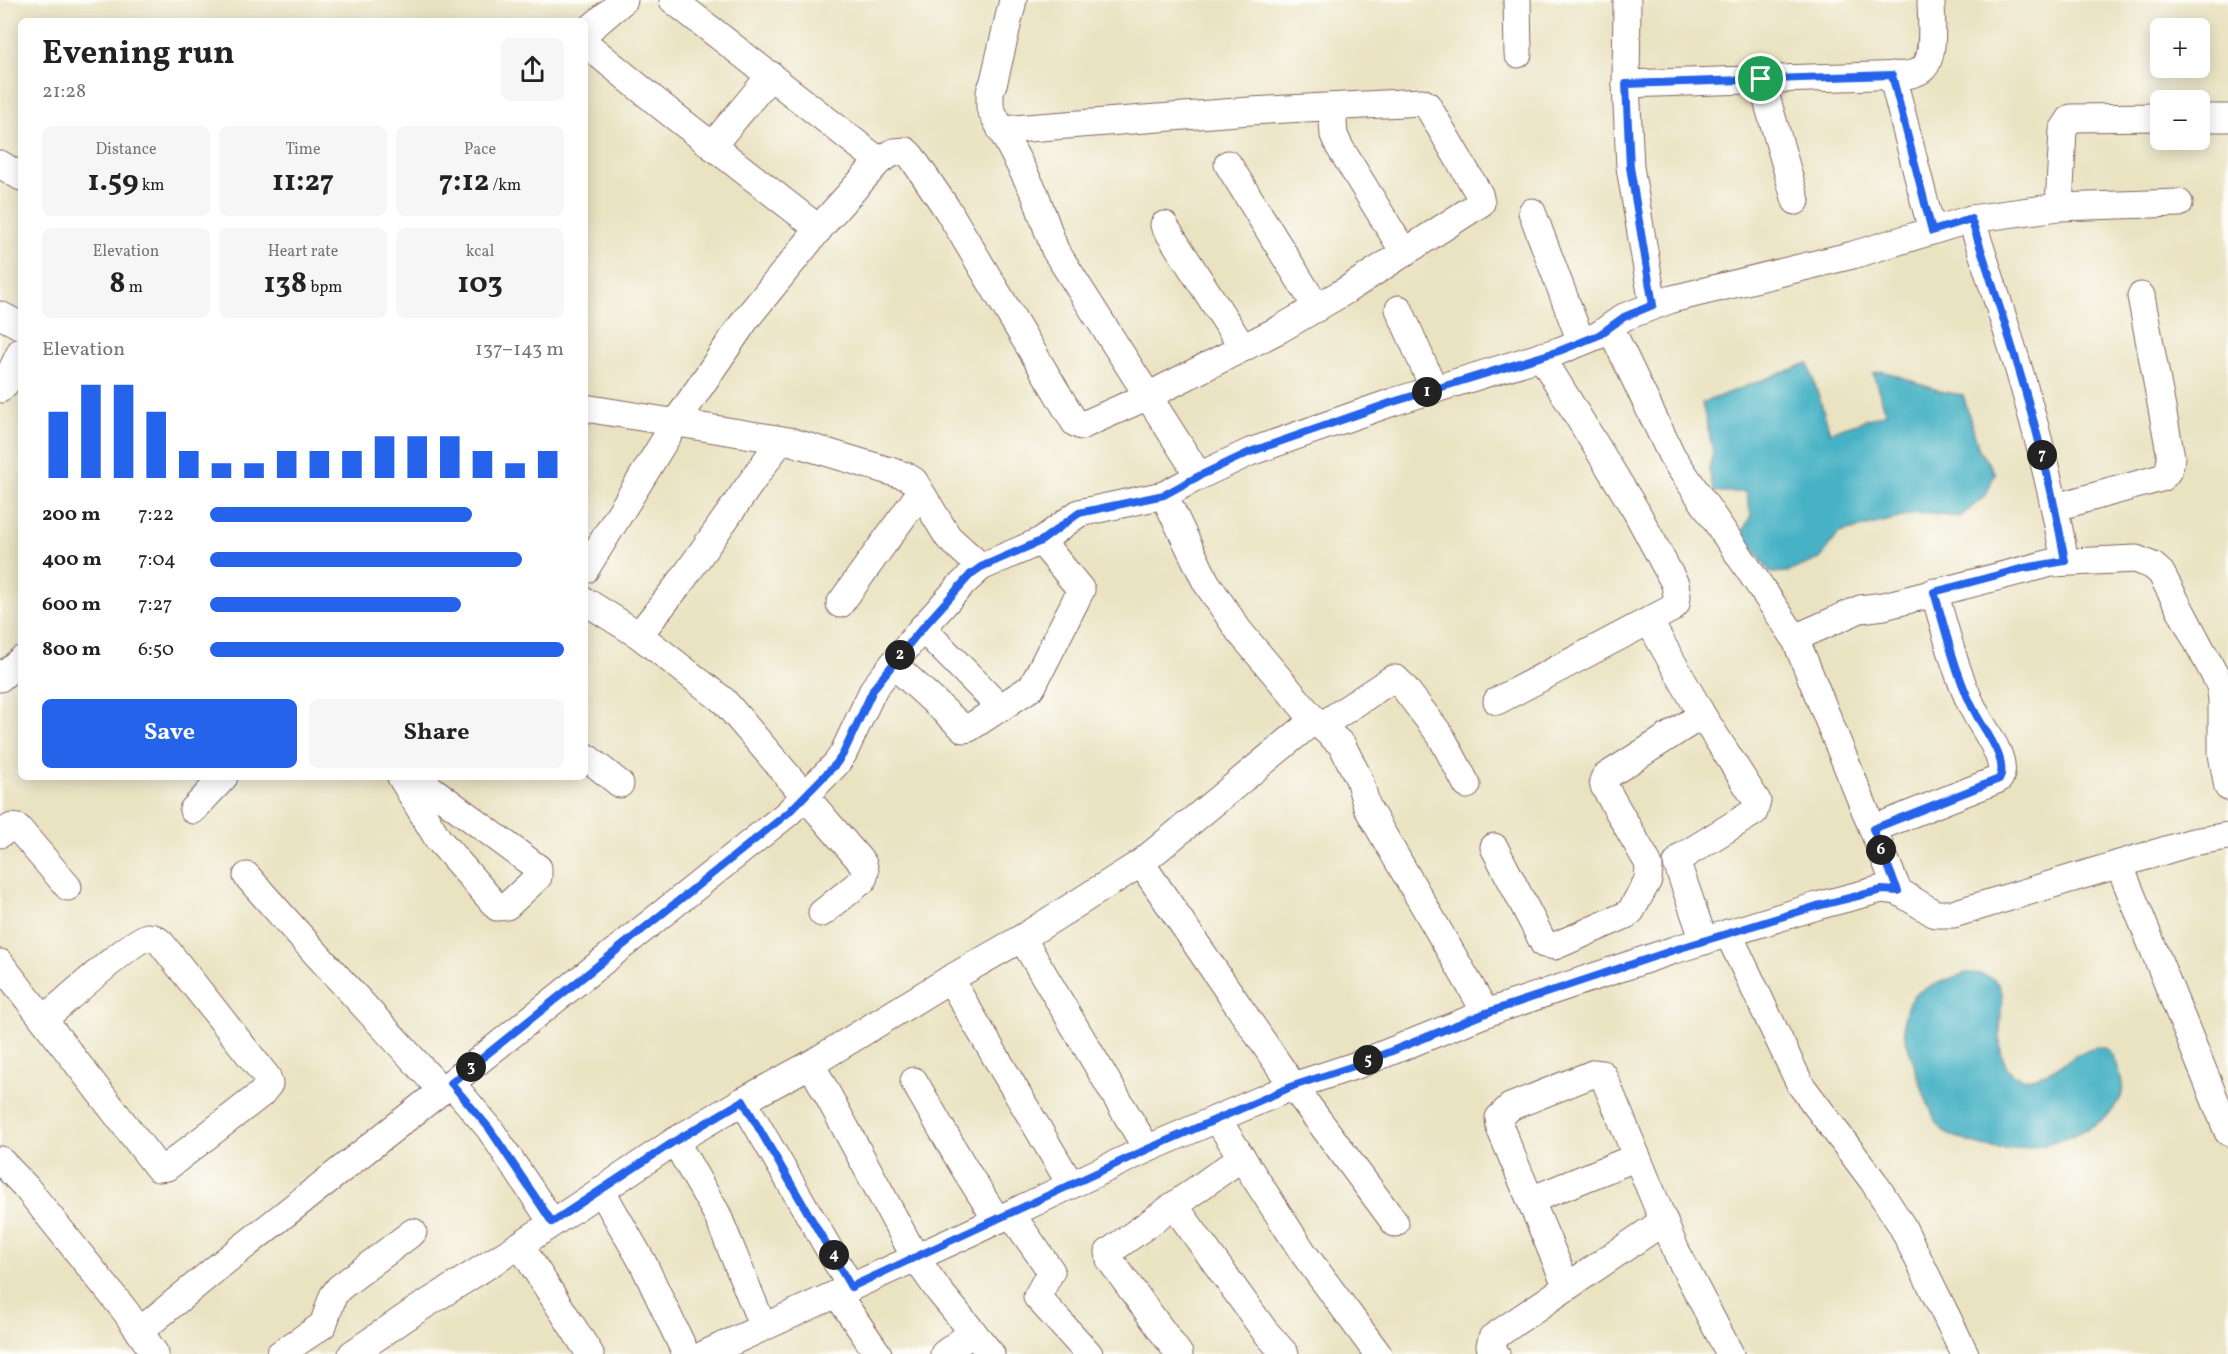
<!DOCTYPE html>
<html lang="en">
<head>
<meta charset="utf-8">
<style>
  :root { --surface:#fff; --page:#f6f6f6; --text:#222; --muted:#767676; --accent:#2563eb }
  body { margin:0; font-family:Vollkorn,serif; background:var(--page); color:var(--text); height:100vh; display:flex; flex-direction:column; font-size:22px; white-space:nowrap }
  * { box-sizing:border-box; margin:0 }
  p { font-size:20px; color:var(--muted) }
  .icon { flex:none; width:33px; height:33px; fill:none; stroke:currentColor; stroke-width:2; stroke-linecap:round; stroke-linejoin:round }
  .map { position:relative; flex:1; overflow:hidden }
  .side { position:absolute; left:18px; top:18px; width:570px; height:762px; display:flex; flex-direction:column; background:var(--surface); border-radius:9px; box-shadow:0 3px 15px #0003 }
  .side>* { flex:none }
  .tools { position:absolute; left:2150px; top:18px; display:grid; gap:12px }
  .tools a { display:grid; place-items:center; width:60px; height:60px; border-radius:9px; background:var(--surface); box-shadow:0 3px 15px #0003; font-size:30px }
  .pin { position:absolute; display:grid; place-items:center; width:51px; height:51px; color:#fff; margin:-26px; border:3px solid #fff; border-radius:50%; box-shadow:0 2px 6px #0007 }
  .km { position:absolute; width:30px; height:30px; margin:-15px; border-radius:50%; background:#222; color:#fff; font-size:16px; line-height:30px; text-align:center }
  .round { display:grid; place-items:center; flex:none; width:63px; height:63px; border-radius:9px; background:var(--page) }
  .headline { display:flex; align-items:center; justify-content:space-between; height:102px; padding:0 24px }
  h1 { font-size:33px; font-weight:700; line-height:45px }
  .stats { display:grid; grid-template-columns:repeat(3,1fr); gap:9px; height:102px; padding:6px 24px }
  .stats div { display:grid; align-content:center; border-radius:9px; background:var(--page); text-align:center }
  .stats b { font-size:30px; font-weight:700 }
  .stats small { font-size:16px; font-weight:400 }
  .stats p { font-size:16px }
  .chart { height:168px; padding:12px 24px }
  .chart p { display:flex; justify-content:space-between }
  .chart svg { width:100%; height:108px; margin-top:6px; stroke:var(--accent); stroke-width:6 }
  .cta { display:flex; gap:12px; margin-top:auto; padding:12px 24px }
  .cta a { flex:1; height:69px; border-radius:9px; background:var(--accent); color:#fff; font-size:24px; font-weight:700; line-height:69px; text-align:center }
  .cta a+a { background:var(--page); color:var(--text) }
  ul { padding:0 24px; list-style:none; font-size:20px }
  li { display:grid; grid-template-columns:96px 72px 1fr; align-items:center; height:45px }
  li i { height:15px; border-radius:8px; background:var(--accent) }
  .map>svg:first-child { display:block }
  .water { fill:#47b2c5; stroke:#486878; stroke-width:1.5 }
  .lines { fill:none; stroke-linecap:round; stroke-linejoin:round }
  .minor-casing { stroke:#826460; stroke-width:29 }
  .minor { stroke:#fff; stroke-width:27 }
  .route-casing { stroke:#fff; stroke-width:12 }
  .route { stroke:#2563eb; stroke-width:8 }
</style>
</head>
<body>
<div class="map">
<svg width="2228" height="1354" viewBox="0 0 2228 1354">
  <rect width="100%" height="100%" fill="#fdfcf7"/>
  <filter id="ink" filterUnits="userSpaceOnUse"><feTurbulence type="fractalNoise" baseFrequency=".0167" numOctaves="2"/><feDisplacementMap in="SourceGraphic" scale="12" xChannelSelector="R" yChannelSelector="G"/><feConvolveMatrix kernelMatrix="1 2 1 2 8 2 1 2 1" color-interpolation-filters="sRGB"/></filter>
  <filter id="wash" filterUnits="userSpaceOnUse"><feTurbulence type="fractalNoise" baseFrequency=".008" numOctaves="4" result="noise"/><feDisplacementMap in="SourceGraphic" scale="24" xChannelSelector="R" yChannelSelector="G"/><feGaussianBlur stdDeviation="1.35" result="paint"/><feColorMatrix in="noise" values="0 0 0 0 0 0 0 0 0 0 0 0 0 0 0 0 0 1.4 0 .05"/><feComposite in="paint" operator="in"/></filter>
  <g filter="url(#wash)">
    <rect width="100%" height="100%" fill="#eae3c2"/>
    <g class="water">
      <polygon points="1808,363 1830,432 1886,413 1873,373 1883,371 1943,392 1963,395 1979,450 1995,473 1986,495 1960,517 1918,513 1839,533 1820,559 1787,572 1771,573 1742,534 1751,515 1746,492 1714,492 1709,470 1713,450 1702,403"/>
      <path d="M1966,973C1983,973 1997,976 2002,993C2004,998 2002,1006 2001,1011C2000,1031 1996,1057 2011,1072C2028,1087 2047,1073 2064,1063C2075,1057 2092,1043 2105,1048C2115,1051 2124,1083 2122,1093C2121,1097 2119,1102 2116,1105C2098,1134 2034,1150 2001,1149C1987,1148 1974,1144 1961,1139C1957,1137 1948,1136 1945,1132C1929,1120 1912,1057 1905,1036C1901,1024 1906,1002 1916,994C1924,987 1955,977 1966,973Z"/>
    </g>
  </g>
  <g filter="url(#ink)">
    <g class="lines">
      <g class="minor-casing">
        <g id="minor">
          <polyline points="673,0 879,161"/>
          <polyline points="1013,0 994,81 990,92 990,108 1035,194 1055,250 1199,476"/>
          <polyline points="1517,0 1518,54"/>
          <polyline points="1627,0 1626,84 1630,167 1653,305"/>
          <polyline points="585,33 624,0"/>
          <polyline points="585,43 664,108 819,229"/>
          <polyline points="1892,75 1932,231"/>
          <polyline points="1761,79 1796,201"/>
          <path d="M1626,84L1907,75C1911,74 1917,73 1921,70C1936,61 1931,16 1931,0"/>
          <polyline points="1332,107 1334,135 1339,146 1404,252"/>
          <polyline points="2199,118 2228,118"/>
          <polyline points="712,146 771,75"/>
          <polyline points="0,164 21,177"/>
          <polyline points="1228,164 1317,308"/>
          <polyline points="2059,207 2063,130 2071,118 2160,117"/>
          <polyline points="1532,212 1581,342"/>
          <path d="M1971,219C2008,331 2045,445 2065,562"/>
          <polyline points="1164,225 1243,348"/>
          <polyline points="1399,309 1434,389"/>
          <polyline points="0,315 21,326"/>
          <polyline points="1610,327 1672,456 1795,638 1898,891"/>
          <polyline points="0,389 5,384 21,351"/>
          <polyline points="585,408 789,441 906,476 914,481 948,537 981,567"/>
          <polyline points="1164,495 1206,582 1239,631 1314,720 1342,745 1359,779 1367,807 1486,1013"/>
          <path d="M2056,507L2161,478C2169,472 2170,467 2171,457L2141,296"/>
          <polyline points="585,570 676,422 746,319 828,218 879,161 894,152 906,151 911,156 949,212 1075,423 1081,426 1148,396 1280,329 1345,291 1481,203 1479,194 1427,105 1422,102 1250,111 1001,130"/>
          <polyline points="585,601 639,635 724,701 863,864 865,872 863,880 822,913"/>
          <polyline points="840,604 920,493"/>
          <polyline points="1649,621 1702,715 1757,801 1754,812 1683,856 1677,863 1704,941"/>
          <polyline points="922,628 1001,708"/>
          <polyline points="639,635 683,579 781,440"/>
          <polyline points="1795,638 1860,609 1884,606 2051,563 2136,559 2153,566 2161,573 2220,685 2222,700 2222,754 2228,787"/>
          <polyline points="893,664 964,729 969,728 1032,687 1081,590 1041,541"/>
          <polyline points="0,678 21,660"/>
          <polyline points="1497,701 1671,609 1676,604 1677,596 1675,584 1636,511 1541,356"/>
          <polyline points="1321,726 1392,679 1396,679 1403,686 1441,736 1467,785"/>
          <polyline points="585,756 620,784"/>
          <polyline points="401,777 438,839 497,907 507,906 538,877 538,868 415,777"/>
          <polyline points="193,810 224,777"/>
          <path d="M1873,829L1999,779C2009,762 1986,732 1977,716C1956,677 1947,634 1934,592"/>
          <polyline points="0,834 12,827 18,828 68,887"/>
          <polyline points="1494,847 1544,944 1555,946 1626,915 1631,911 1648,880 1649,867 1647,861 1604,786 1603,781 1605,777 1702,715"/>
          <polyline points="1141,863 1293,1086 1395,1223"/>
          <polyline points="2119,864 2228,1132"/>
          <path d="M247,876C310,949 377,1019 442,1091"/>
          <polyline points="1728,933 1800,1084 1873,1181 1902,1226 1965,1354"/>
          <polyline points="1022,938 1147,1149"/>
          <path d="M0,963L158,1168L167,1167L261,1094L269,1084L267,1077L161,943C158,940 153,937 148,937C133,939 60,1006 44,1019"/>
          <polyline points="950,979 1071,1185"/>
          <polyline points="811,1064 915,1257 939,1291 991,1354"/>
          <polyline points="914,1081 963,1166 997,1220"/>
          <polyline points="451,1083 489,1128 552,1222"/>
          <polyline points="743,1101 851,1287"/>
          <polyline points="1217,1119 1304,1254 1378,1354"/>
          <polyline points="675,1141 717,1214 763,1327"/>
          <polyline points="0,1160 25,1186 126,1312 155,1354"/>
          <polyline points="601,1190 643,1263 686,1354"/>
          <polyline points="1531,1200 1637,1157"/>
          <polyline points="1174,1205 1264,1330 1285,1354"/>
          <polyline points="1011,1214 1051,1271 1037,1297 1089,1354"/>
          <polyline points="520,1245 590,1354"/>
          <polyline points="1567,1287 1500,1128 1499,1118 1510,1107 1595,1073 1602,1074 1605,1080 1675,1249 1730,1354"/>
          <polyline points="837,1294 878,1354"/>
          <polyline points="140,1331 219,1266 451,1083 788,813 836,764 843,754 874,688 918,633 960,586 981,567 1041,541 1079,513 1164,495 1199,476 1250,452 1393,402 1559,351 1599,335 1624,317 1672,299 1853,255 1971,219 2059,207 2179,203"/>
          <polyline points="280,1354 323,1325 333,1296 339,1288 413,1232"/>
          <polyline points="352,1354 415,1311 520,1245 675,1141 743,1101 811,1064 950,979 1022,938 1141,863 1314,720"/>
          <polyline points="705,1354 972,1232 1147,1149 1293,1086 1357,1065 1486,1013 1674,950 1817,906 1882,889 1898,891 1935,914 1953,914 2193,842 2228,836"/>
          <polyline points="944,1354 973,1332"/>
          <polyline points="1179,1354 1110,1260 1109,1252 1242,1157"/>
          <polyline points="1496,1354 1490,1346 1492,1338 1664,1221"/>
        </g>
      </g>
      <use href="#minor" class="minor"/>
    </g>
  </g>
  <g class="lines" filter="url(#ink)">
    <g class="route-casing">
      <path id="route" d="M1892,75L1932,231L1971,219C2008,331 2045,444 2065,561L2024,568L1934,592C1947,634 1956,678 1977,716C1986,732 2009,762 1999,779L1873,829L1898,891L1882,890L1817,906L1674,950L1486,1013L1357,1065L1293,1086L1148,1149L851,1287L743,1101L675,1141L552,1222L489,1128L451,1083L788,813L836,764L843,754L874,688L918,633L971,574L981,567L1041,541L1079,513L1164,495L1199,476L1250,452L1393,402L1559,351L1599,335L1624,317L1653,305L1630,167L1626,84Z"/>
    </g>
    <use href="#route" class="route"/>
  </g>
</svg>
<div class="tools">
<a>+</a>
<a>−</a>
</div>
<div class="pin" style="left:1761px;top:79px;background:#1e9e55"><svg class="icon" aria-label="arrive" viewBox="0 0 24 24"><path d="M6 21V4h12l-3 4 3 4H6"/></svg></div>
<b class="km" style="left:1427px;top:392px">1</b>
<b class="km" style="left:900px;top:655px">2</b>
<b class="km" style="left:471px;top:1067px">3</b>
<b class="km" style="left:834px;top:1255px">4</b>
<b class="km" style="left:1368px;top:1060px">5</b>
<b class="km" style="left:1881px;top:850px">6</b>
<b class="km" style="left:2042px;top:455px">7</b>
<section class="side">
<div class="headline"><div><h1>Evening run</h1><p>21:28</p></div><a class="round"><svg class="icon" aria-label="share" viewBox="0 0 24 24"><path d="M12 15V3M7 8l5-5 5 5M5 13v7h14v-7"/></svg></a></div>
<div class="stats">
<div><p>Distance</p><b>1.59<small> km</small></b></div>
<div><p>Time</p><b>11:27</b></div>
<div><p>Pace</p><b>7:12<small> /km</small></b></div>
</div>
<div class="stats">
<div><p>Elevation</p><b>8<small> m</small></b></div>
<div><p>Heart rate</p><b>138<small> bpm</small></b></div>
<div><p>kcal</p><b>103</b></div>
</div>
<div class="chart"><p><span>Elevation</span>137–143 m</p>
<svg viewBox="0 0 160 44" preserveAspectRatio="none"><path d="M5 44V17M15 44V6M25 44V6M35 44V17M45 44V33M55 44V38M65 44V38M75 44V33M85 44V33M95 44V33M105 44V27M115 44V27M125 44V27M135 44V33M145 44V38M155 44V33"/></svg>
</div>
<ul>
<li><b>200 m</b>7:22<i style="width:74%"></i></li>
<li><b>400 m</b>7:04<i style="width:88%"></i></li>
<li><b>600 m</b>7:27<i style="width:71%"></i></li>
<li><b>800 m</b>6:50<i style="width:100%"></i></li>
</ul>
<div class="cta"><a>Save</a><a>Share</a></div>
</section>
</div>
</body>
</html>
